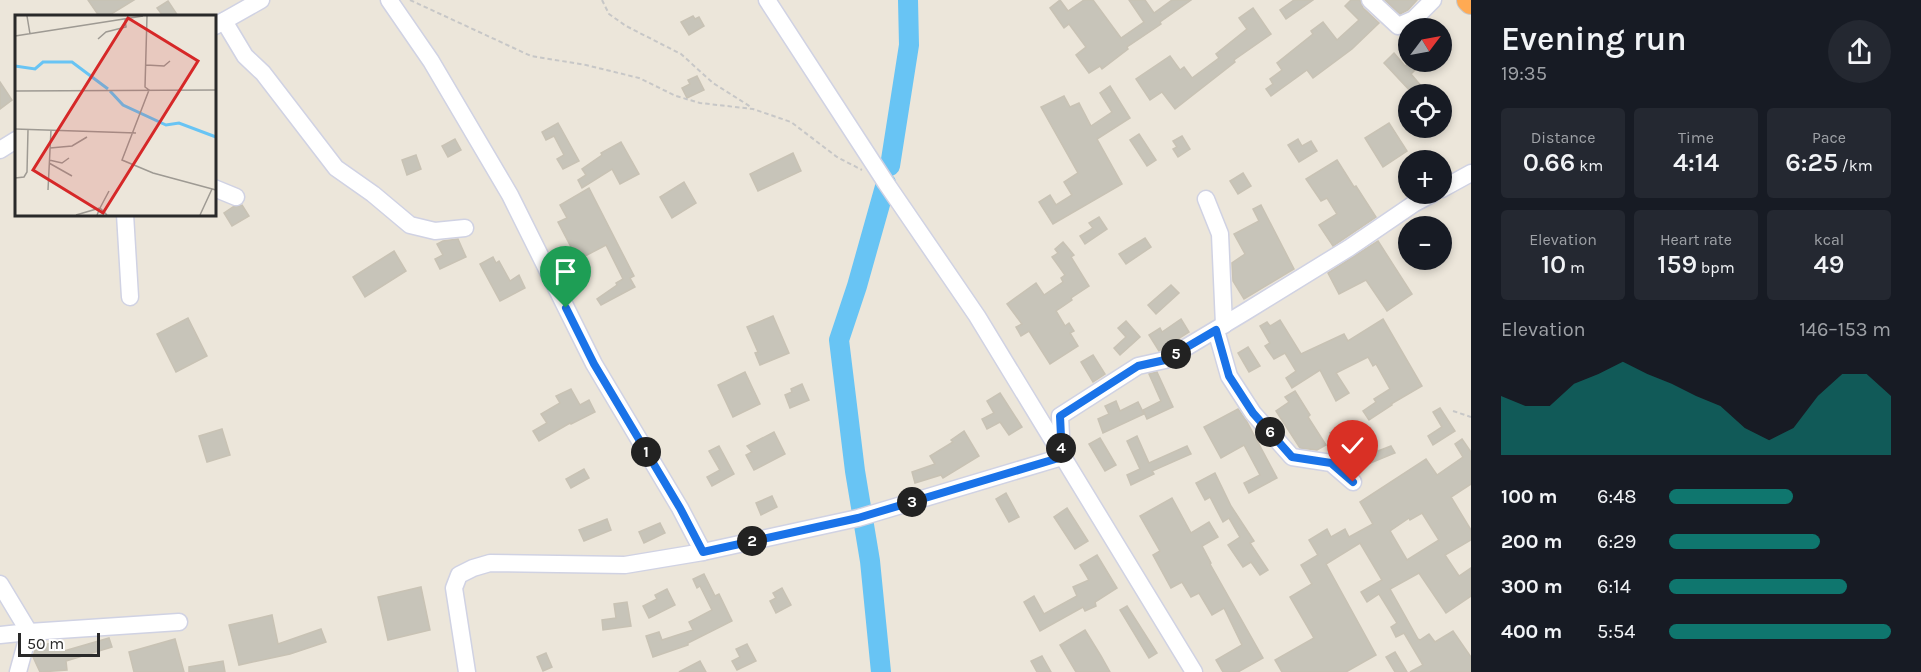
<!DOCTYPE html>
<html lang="en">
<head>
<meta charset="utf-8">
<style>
  :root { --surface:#171b24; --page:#242831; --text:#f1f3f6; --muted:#9ea1a6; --accent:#0f766e }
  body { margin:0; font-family:Karla,sans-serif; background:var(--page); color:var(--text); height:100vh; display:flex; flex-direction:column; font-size:22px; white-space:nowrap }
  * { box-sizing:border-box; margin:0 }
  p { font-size:20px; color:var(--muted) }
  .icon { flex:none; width:33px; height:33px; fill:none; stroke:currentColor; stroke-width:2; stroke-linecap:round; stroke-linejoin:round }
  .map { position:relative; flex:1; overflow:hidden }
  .drawer { display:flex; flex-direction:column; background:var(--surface); width:450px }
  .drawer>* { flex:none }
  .needle { width:39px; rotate:58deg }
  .fabs { position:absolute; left:1398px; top:18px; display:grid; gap:12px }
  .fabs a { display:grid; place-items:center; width:54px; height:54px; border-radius:50%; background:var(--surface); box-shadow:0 3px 9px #0003; font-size:30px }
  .scale { position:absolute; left:18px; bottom:15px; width:82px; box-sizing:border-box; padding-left:6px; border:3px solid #292929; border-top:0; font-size:16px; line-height:21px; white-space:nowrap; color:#292929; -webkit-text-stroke:4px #fff; paint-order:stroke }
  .pin { position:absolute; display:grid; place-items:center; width:51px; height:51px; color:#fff; margin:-62px -26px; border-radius:50% 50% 50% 0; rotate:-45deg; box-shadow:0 0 6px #0007 }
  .pin .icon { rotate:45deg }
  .km { position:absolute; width:30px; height:30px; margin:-15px; border-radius:50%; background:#222; color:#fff; font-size:16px; line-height:30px; text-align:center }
  .round { display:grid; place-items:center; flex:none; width:63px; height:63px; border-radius:32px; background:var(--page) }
  .headline { display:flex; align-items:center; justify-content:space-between; height:102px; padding:0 30px }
  h1 { font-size:33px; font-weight:600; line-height:45px }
  .metrics { display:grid; grid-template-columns:repeat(3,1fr); gap:9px; height:102px; padding:6px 30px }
  .metrics div { display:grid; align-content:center; border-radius:6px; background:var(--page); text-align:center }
  .metrics b { font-size:26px; font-weight:600 }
  .metrics small { font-size:16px; font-weight:400 }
  .metrics p { font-size:16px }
  .chart { height:168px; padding:12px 30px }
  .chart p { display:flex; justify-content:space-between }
  .chart svg { width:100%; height:108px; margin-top:6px; fill:var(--accent); opacity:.7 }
  ul { padding:0 30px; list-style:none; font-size:20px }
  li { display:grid; grid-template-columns:96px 72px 1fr; align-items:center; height:45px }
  li i { height:15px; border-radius:8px; background:var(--accent) }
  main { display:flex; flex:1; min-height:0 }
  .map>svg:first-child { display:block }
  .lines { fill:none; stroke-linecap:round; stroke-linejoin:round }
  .river { stroke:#68c4f4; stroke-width:20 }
  .building { fill:#c7c4b9; stroke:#c8c2b4; stroke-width:1.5; fill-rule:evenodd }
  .minor-casing { stroke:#d0d2e3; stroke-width:19 }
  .highway-casing { stroke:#c7c7c7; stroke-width:26 }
  .path { stroke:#c7c7c7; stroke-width:2; stroke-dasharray:4.5 3; stroke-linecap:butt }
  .minor { stroke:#fff; stroke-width:16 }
  .highway { stroke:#ffaa53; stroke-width:24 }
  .route-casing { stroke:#fff; stroke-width:12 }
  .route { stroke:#1a73e8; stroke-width:8 }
  .inset-river { fill:none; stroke:#68c4f4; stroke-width:3 }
  .inset-road { fill:none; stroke:#9e9a93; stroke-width:1.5 }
  .view { fill:#d62828; fill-opacity:0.15; stroke:#d62828; stroke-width:3 }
  .inset-edge { fill:none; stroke:#292929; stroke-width:3 }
</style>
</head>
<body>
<main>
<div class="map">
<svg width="1471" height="672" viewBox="0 0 1471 672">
  <rect width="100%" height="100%" fill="#ece6da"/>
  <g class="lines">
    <g class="river">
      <polyline points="890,166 909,45 908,0"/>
      <polyline points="881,672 870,561 855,471 839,340 857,286 886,183"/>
    </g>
  </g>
  <g class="building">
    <polygon points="88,0 134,0 108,16 99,16"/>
    <polygon points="1060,0 1068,11 1084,0 1093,0 1121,38 1144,22 1129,0 1145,0 1154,13 1172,0 1191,0 1160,22 1161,24 1127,47 1128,49 1102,69 1100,66 1089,73 1076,55 1086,47 1069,24 1064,28 1050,8"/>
    <polygon points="1294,0 1313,0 1286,19 1280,10"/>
    <polygon points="1351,0 1360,0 1363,8 1379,23 1352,49 1313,78 1307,70 1271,96 1266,89 1273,84 1270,79 1282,70 1277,63 1313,34 1311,31 1323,22 1337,40 1359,20 1345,6"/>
    <polygon points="1385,0 1417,0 1408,10 1400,14"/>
    <polygon points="168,1 178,16 163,16 157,8"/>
    <polygon points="1253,8 1271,34 1234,60 1235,62 1175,109 1162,92 1150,100 1136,79 1170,56 1180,70 1184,67 1192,78 1219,58 1216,54 1247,29 1239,18"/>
    <polygon points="693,16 695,19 699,17 704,26 689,35 681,22"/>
    <polygon points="1394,53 1405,66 1409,63 1415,70 1411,74 1422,87 1413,94 1384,63"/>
    <polygon points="697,76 704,90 687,98 682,88 690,84 688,80"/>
    <polygon points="0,82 12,100 0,109"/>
    <polygon points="1110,86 1130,118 1097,139 1122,184 1053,224 1039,202 1050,195 1056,205 1072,195 1064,182 1078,173 1041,107 1064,96 1070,107 1079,103 1091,126 1112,112 1100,93"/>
    <polygon points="558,123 579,161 563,169 557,159 564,155 554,136 546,140 542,132"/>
    <polygon points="1389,123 1407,151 1383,167 1365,138"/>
    <polygon points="1139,134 1156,160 1147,166 1130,140"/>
    <polygon points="1182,136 1190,149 1178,157 1173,149 1177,147 1173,141"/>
    <polygon points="455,139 461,150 448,157 442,146"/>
    <polygon points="1298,139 1302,146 1311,141 1317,151 1299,162 1288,145"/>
    <polygon points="621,142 639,174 620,184 612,169 582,188 578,180 586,175 582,169 602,155 601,153"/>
    <polygon points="793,153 801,171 758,191 750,174"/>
    <polygon points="416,155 421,169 407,175 402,160"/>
    <polygon points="1337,160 1354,187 1356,186 1376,217 1333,246 1319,225 1337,214 1327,198 1321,201 1306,179"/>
    <polygon points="1243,173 1251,186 1238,194 1230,181"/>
    <polygon points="684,182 696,203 672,218 660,197"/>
    <polygon points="589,188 634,276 630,278 635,287 601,305 597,299 617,285 616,283 623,279 606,245 570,264 565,253 572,249 558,222 567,218 560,205"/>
    <polygon points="242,205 249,216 232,226 224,213 233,207"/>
    <polygon points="1261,205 1294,269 1244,299 1233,281 1232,263 1245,254 1234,234 1259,221 1253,209"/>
    <polygon points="1099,217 1107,229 1085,244 1080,236 1093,228 1089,223"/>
    <polygon points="1145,238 1151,247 1126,264 1119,254"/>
    <polygon points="458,239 466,257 440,269 435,259 443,255 437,244 443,241"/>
    <polygon points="1378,241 1412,294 1387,311 1366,280 1339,294 1328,273"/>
    <polygon points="1063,242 1074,255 1071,257 1089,286 1071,298 1072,300 1056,311 1065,326 1069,323 1074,331 1070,333 1078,346 1050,364 1029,331 1021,336 1016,327 1022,324 1007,304 1036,283 1044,295 1063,282 1061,278 1065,275 1052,257 1058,253 1055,249"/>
    <polygon points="394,251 406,271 365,297 353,277"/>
    <polygon points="493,257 496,263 499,261 510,281 519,275 525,288 500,301 480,264"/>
    <polygon points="1171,285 1179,293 1156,314 1148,305"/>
    <polygon points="773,316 789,353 760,365 755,353 758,352 747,327"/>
    <polygon points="188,318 207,356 176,372 157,334"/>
    <polygon points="1181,319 1189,332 1159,351 1149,335 1160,328 1162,332"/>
    <polygon points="1383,319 1422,386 1391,404 1392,405 1369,420 1363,411 1376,402 1374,399 1390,389 1376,364 1373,366 1368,357 1336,373 1349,393 1336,401 1320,370 1292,388 1286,378 1296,371 1285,353 1274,359 1265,346 1270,343 1260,326 1267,322 1270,326 1280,320 1301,354 1344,334 1348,341"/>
    <polygon points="1126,321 1140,337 1120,355 1114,348 1126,337 1118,328"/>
    <polygon points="1248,347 1260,366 1249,372 1238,353"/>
    <polygon points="1093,355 1105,374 1093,382 1081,362"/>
    <polygon points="745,372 760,404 733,417 718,385"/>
    <polygon points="1157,372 1173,407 1147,419 1143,410 1161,401 1149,374"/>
    <polygon points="802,384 809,400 790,408 785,395 792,392 791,389"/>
    <polygon points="571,389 580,405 589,400 595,412 571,424 570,423 539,441 533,431 547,423 541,414 560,403 556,396"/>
    <polygon points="1295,391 1310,415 1308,417 1326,445 1317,450 1300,448 1276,411 1289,402 1285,397"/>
    <polygon points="1000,393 1022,427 1009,435 1000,422 987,429 982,419 994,413 987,401"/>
    <polygon points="1116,401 1120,411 1138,402 1144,414 1103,433 1098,419 1109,414 1105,406"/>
    <polygon points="1440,408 1455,431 1433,445 1428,436 1442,427 1433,412"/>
    <polygon points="1238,409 1247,422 1277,478 1249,493 1244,483 1260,475 1244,445 1221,458 1204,427"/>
    <polygon points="1348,421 1353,430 1336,442 1330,433"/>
    <polygon points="222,429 230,455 207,462 199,436"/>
    <polygon points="964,431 979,456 943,478 941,475 915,483 912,472 935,464 930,456 953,442 951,440"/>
    <polygon points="774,432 785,454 754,470 746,455 752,452 747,446"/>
    <polygon points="1137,436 1149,463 1187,446 1191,454 1152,471 1154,474 1131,485 1127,475 1140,469 1127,441"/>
    <polygon points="1100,438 1116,465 1105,471 1089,444"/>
    <path d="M1462,439L1471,452V484L1451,497L1471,530V540L1445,555L1459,576L1471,568V596L1446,613L1419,573L1390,589L1418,639L1420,640L1429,634L1435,642L1453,631L1471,657V672H1410L1423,665L1404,633L1396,637L1391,627L1397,623L1379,594L1367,602L1361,592L1382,580L1360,543L1326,564L1376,655L1346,672H1282L1275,660L1314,638L1290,597L1312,584L1301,565L1318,555L1309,540L1327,529L1331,537L1345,529L1349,537L1373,524L1360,502L1426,459L1437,475L1463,457L1455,444ZM1422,513L1439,540L1407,560L1390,531L1409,518L1410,520Z"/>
    <polygon points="719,446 734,474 712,486 707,477 720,470 709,451"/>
    <polygon points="1391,446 1395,453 1368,464 1365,456"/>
    <polygon points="584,469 589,478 571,488 566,479"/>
    <polygon points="1215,473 1231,506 1254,541 1250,543 1268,570 1260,575 1251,562 1243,567 1228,545 1240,537 1229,518 1223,522 1210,497 1205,500 1196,483"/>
    <polygon points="1006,493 1019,517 1009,522 996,499"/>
    <polygon points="772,496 777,507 761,515 756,503"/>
    <polygon points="1172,498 1191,533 1209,522 1218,537 1202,546 1211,563 1210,564 1263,658 1238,672 1223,672 1216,660 1242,645 1224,608 1212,615 1199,593 1191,597 1182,582 1171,588 1153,555 1160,551 1140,516"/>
    <polygon points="1067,508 1088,541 1075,549 1054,517"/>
    <polygon points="607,519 611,530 584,541 579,530"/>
    <polygon points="660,523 665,533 644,543 639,532"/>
    <polygon points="1097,555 1117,588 1095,602 1096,606 1085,611 1083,607 1040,631 1024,602 1034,596 1044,614 1077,596 1073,587 1089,580 1080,565"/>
    <polygon points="704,574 715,596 719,594 732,621 688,643 688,645 653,657 646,636 659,632 662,640 693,630 689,622 712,610 700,586 697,588 693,579"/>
    <polygon points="421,587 430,630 388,640 378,597"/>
    <polygon points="782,588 791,605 776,613 770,601 776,598 773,593"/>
    <polygon points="667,589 675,605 649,618 643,606 657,599 655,595"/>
    <polygon points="627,602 631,626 603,630 602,620 616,618 614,604"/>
    <polygon points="1127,606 1157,653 1149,658 1120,610"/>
    <polygon points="272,615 278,644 321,629 326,642 290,654 239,665 229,625"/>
    <polygon points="1085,630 1101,656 1110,672 1076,672 1060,645"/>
    <polygon points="109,638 112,647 66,661 67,670 40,672 33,657 36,646 42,643 43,645 62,641 64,651"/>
    <polygon points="175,639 184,672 134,672 129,652"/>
    <polygon points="747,644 756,661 737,670 732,661 740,657 736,649"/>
    <polygon points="1395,652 1407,672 1395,672 1386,657"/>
    <polygon points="546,653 552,667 543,671 537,657"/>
    <polygon points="1042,656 1051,672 1037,672 1031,661"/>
    <polygon points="223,661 225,672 189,672 189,667"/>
    <polygon points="700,661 706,672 679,672"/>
  </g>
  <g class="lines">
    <g class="minor-casing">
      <g id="minor">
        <polyline points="389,0 431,61 510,195 594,364 680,508 703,552"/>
        <polyline points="767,0 886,183 977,316 1194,672"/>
        <polyline points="1370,0 1398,26 1414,19 1433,0"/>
        <polyline points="224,21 245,56 263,73 336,168 373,194 410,225 435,231 465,228"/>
        <polyline points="215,26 261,0"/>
        <polyline points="0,150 16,140"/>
        <polyline points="214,188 236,197"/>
        <polyline points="1442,189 1471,173"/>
        <polyline points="1206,199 1220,234 1224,325"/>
        <polyline points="125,214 130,297"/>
        <polyline points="1216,330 1229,376 1253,413 1292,457 1331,463 1353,482"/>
        <polyline points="0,584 29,632 0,635"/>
        <polyline points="18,672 29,632 179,622"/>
        <polyline points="467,672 454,588 459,575 473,568 490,563 625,565 703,552 858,518 1062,457 1060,416 1138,366 1165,360 1245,312 1349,248 1415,203 1432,194"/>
      </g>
    </g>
    <g class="highway-casing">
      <polyline id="highway" points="1469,0 1471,2"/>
    </g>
    <g class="path">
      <polyline points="410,0 531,56 586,65 639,78 676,96 700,103 753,109 791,122 837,157 862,170"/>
      <polyline points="602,0 609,14 626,26 681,54 713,83 751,107"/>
      <polyline points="1453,411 1471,417"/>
    </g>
    <use href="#minor" class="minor"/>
    <use href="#highway" class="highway"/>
  </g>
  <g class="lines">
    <g class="route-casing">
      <polyline id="route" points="566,308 594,364 680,508 703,552 858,518 1062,457 1060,416 1138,366 1165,360 1216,330 1229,376 1253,413 1292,457 1331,463 1353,482"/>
    </g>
    <use href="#route" class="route"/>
  </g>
  <g transform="translate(15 15)">
    <rect width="201" height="201" fill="#ece6da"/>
    <path class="inset-river" d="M0,51L20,54L28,47H57L93,74M95,76L108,90L151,110L164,108L201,122"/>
    <path class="inset-road" d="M12,1L15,19M132,1L130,72L134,75L107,145L138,158L201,175M0,21L128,1M83,24L91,17L111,12L110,4M131,50L149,51L155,46M0,76L201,75M0,114L121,118M35,133L57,131L72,122M34,145L47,148L54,143M34,148L57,161M0,163L9,162L12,157L13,115M33,175L36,115M61,200L85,193L82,200M92,200L85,193L94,176M185,200L197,174"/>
    <path class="view" d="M113,3L183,46L88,198L18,155Z"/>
    <rect width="201" height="201" class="inset-edge"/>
  </g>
</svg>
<div class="fabs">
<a><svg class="needle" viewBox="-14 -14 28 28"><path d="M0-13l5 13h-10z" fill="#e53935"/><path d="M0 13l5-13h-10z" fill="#9ea1a6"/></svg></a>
<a><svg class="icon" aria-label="locate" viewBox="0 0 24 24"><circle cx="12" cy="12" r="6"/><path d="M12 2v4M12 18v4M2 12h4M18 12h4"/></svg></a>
<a>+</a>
<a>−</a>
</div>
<div class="scale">50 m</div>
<div class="pin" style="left:566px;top:308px;background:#1e9e55"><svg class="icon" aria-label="arrive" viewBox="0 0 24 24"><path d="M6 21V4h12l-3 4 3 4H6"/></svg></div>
<div class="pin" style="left:1353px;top:482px;background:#d93025"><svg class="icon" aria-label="check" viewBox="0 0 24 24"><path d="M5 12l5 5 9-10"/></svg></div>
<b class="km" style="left:646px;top:452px">1</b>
<b class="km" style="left:752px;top:541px">2</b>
<b class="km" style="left:912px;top:502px">3</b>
<b class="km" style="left:1061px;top:448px">4</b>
<b class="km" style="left:1176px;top:354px">5</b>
<b class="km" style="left:1270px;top:432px">6</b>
</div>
<section class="drawer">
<div class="headline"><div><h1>Evening run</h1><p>19:35</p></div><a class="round"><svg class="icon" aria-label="share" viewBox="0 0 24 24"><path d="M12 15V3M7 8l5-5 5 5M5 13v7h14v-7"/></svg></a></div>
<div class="metrics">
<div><p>Distance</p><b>0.66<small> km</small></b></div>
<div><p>Time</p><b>4:14</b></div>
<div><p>Pace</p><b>6:25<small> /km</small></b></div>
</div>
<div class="metrics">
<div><p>Elevation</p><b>10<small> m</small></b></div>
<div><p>Heart rate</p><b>159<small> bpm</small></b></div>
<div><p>kcal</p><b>49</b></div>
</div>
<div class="chart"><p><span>Elevation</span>146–153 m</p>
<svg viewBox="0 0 160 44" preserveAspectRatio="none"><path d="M0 44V20L10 24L20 24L30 15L40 11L50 6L60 11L70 15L80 20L90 24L100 33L110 38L120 33L130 20L140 11L150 11L160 20V44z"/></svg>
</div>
<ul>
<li><b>100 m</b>6:48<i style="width:56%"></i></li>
<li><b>200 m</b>6:29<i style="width:68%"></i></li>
<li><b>300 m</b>6:14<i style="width:80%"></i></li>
<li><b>400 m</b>5:54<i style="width:100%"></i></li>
</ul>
</section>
</main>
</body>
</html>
